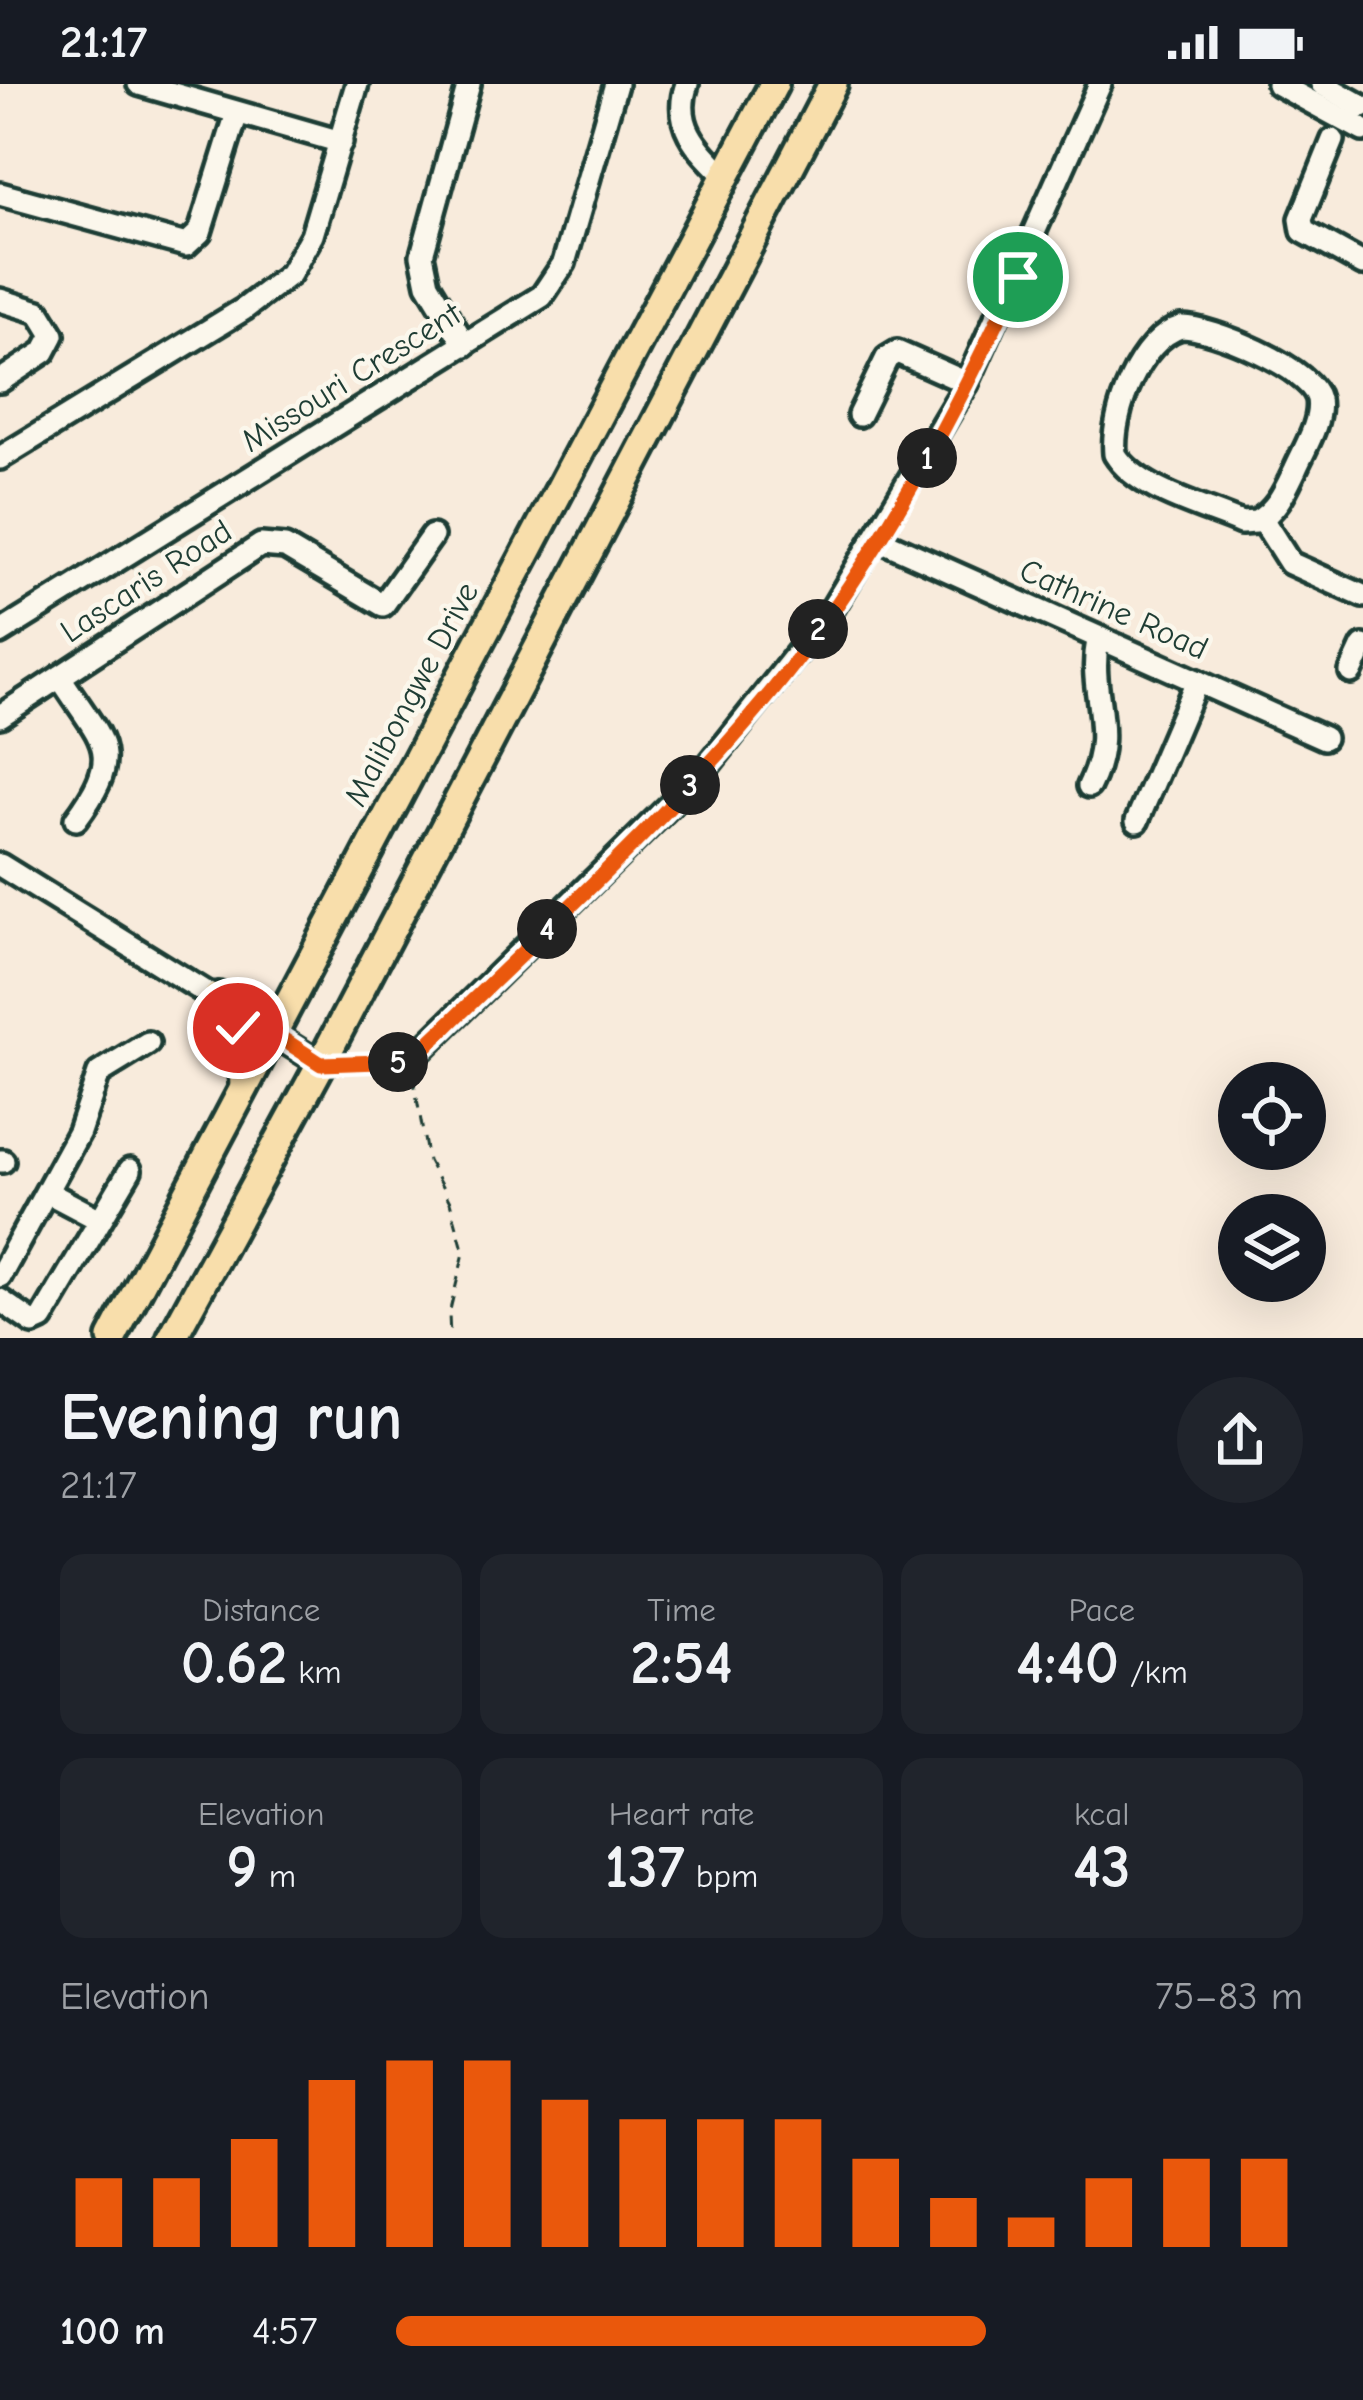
<!DOCTYPE html>
<html lang="en">
<head>
<meta charset="utf-8">
<style>
  :root { --surface:#171b24; --page:#20242c; --text:#f1f3f6; --muted:#9ea1a6; --accent:#ea580c }
  body { margin:0; font-family:"Comic Neue",sans-serif; background:var(--page); color:var(--text); height:100vh; display:flex; flex-direction:column; font-size:45px; white-space:nowrap }
  * { box-sizing:border-box; margin:0 }
  p { font-size:39px; color:var(--muted) }
  .icon { flex:none; width:66px; height:66px; fill:none; stroke:currentColor; stroke-width:2; stroke-linecap:round; stroke-linejoin:round }
  .map { position:relative; height:1254px; overflow:hidden }
  .details { display:flex; flex-direction:column; background:var(--surface); flex:1 }
  .details>* { flex:none }
  .fabs { position:absolute; left:1218px; top:978px; display:grid; gap:24px }
  .fabs a { display:grid; place-items:center; width:108px; height:108px; border-radius:50%; background:var(--surface); box-shadow:0 12px 48px #0002; font-size:60px }
  .pin { position:absolute; display:grid; place-items:center; width:102px; height:102px; color:#fff; margin:-51px; border:6px solid #fff; border-radius:50%; box-shadow:0 3px 12px #0007 }
  .km { position:absolute; width:60px; height:60px; margin:-30px; border-radius:50%; background:#222; color:#fff; font-size:33px; line-height:60px; text-align:center }
  .round { display:grid; place-items:center; flex:none; width:126px; height:126px; border-radius:63px; background:var(--page) }
  .head { display:flex; align-items:center; justify-content:space-between; height:204px; padding:0 60px }
  h1 { font-size:66px; font-weight:700; line-height:90px }
  .stats { display:grid; grid-template-columns:repeat(3,1fr); gap:18px; height:204px; padding:12px 60px }
  .stats div { display:grid; align-content:center; border-radius:24px; background:var(--page); text-align:center }
  .stats b { font-size:60px; font-weight:700 }
  .stats small { font-size:33px; font-weight:400 }
  .stats p { font-size:33px }
  .chart { height:336px; padding:24px 60px }
  .chart p { display:flex; justify-content:space-between }
  .chart svg { width:100%; height:216px; margin-top:12px; stroke:var(--accent); stroke-width:6 }
  ul { padding:0 60px; list-style:none; font-size:39px }
  li { display:grid; grid-template-columns:192px 144px 1fr; align-items:center; height:90px }
  li i { height:30px; border-radius:15px; background:var(--accent) }
  .status { display:flex; justify-content:space-between; align-items:center; height:84px; padding:0 60px; background:var(--surface); direction:ltr }
  .status svg { height:33px; fill:currentColor }
  .map>svg:first-child { display:block }
  .lines { fill:none; stroke-linecap:round; stroke-linejoin:round }
  .minor-casing { stroke:#1f3d34; stroke-width:30 }
  .major-casing { stroke:#1f3d34; stroke-width:36 }
  .path { stroke:#1f3d34; stroke-width:3; stroke-dasharray:12 9; stroke-linecap:butt }
  .minor { stroke:#fbf7ec; stroke-width:21 }
  .major { stroke:#f8deab; stroke-width:27 }
  .route-casing { stroke:#fff; stroke-width:24 }
  .route { stroke:#ea580c; stroke-width:15 }
  .labels { text-anchor:middle; dominant-baseline:central; stroke-width:9; stroke-linejoin:round; paint-order:stroke }
  .street-label { font-size:33px; fill:#1f3d34; stroke:#fbf7ec }
</style>
</head>
<body>
<div class="status"><b>21:17</b><svg viewBox="0 0 49 12"><path d="M0 12V9h3v3zM5 12V6h3v6zM10 12V3h3v9zM15 12V0h3v12zM26 1h20v11H26zM47 4h2v5h-2z"/></svg></div>
<div class="map">
<svg width="1363" height="1254" viewBox="0 0 1363 1254">
  <rect width="100%" height="100%" fill="#f8ebdc"/>
  <filter id="ink" filterUnits="userSpaceOnUse"><feTurbulence type="fractalNoise" baseFrequency=".00833" numOctaves="2"/><feDisplacementMap in="SourceGraphic" scale="24" xChannelSelector="R" yChannelSelector="G"/><feConvolveMatrix kernelMatrix="1 2 1 2 8 2 1 2 1" color-interpolation-filters="sRGB"/></filter>
  <g filter="url(#ink)">
    <g class="lines">
      <g class="minor-casing">
        <g id="minor">
          <polyline points="139,0 341,58"/>
          <path d="M687,0C672,41 698,65 726,93"/>
          <polyline points="1278,0 1363,46"/>
          <polyline points="1322,0 1363,23"/>
          <polyline points="1333,56 1301,135 1303,147 1363,180"/>
          <polyline points="0,110 186,161 200,148 237,29"/>
          <polyline points="0,216 39,228 53,251 44,268 0,297"/>
          <path d="M1181,243C1210,242 1311,284 1318,315C1322,338 1304,365 1295,386C1285,407 1277,426 1256,438L1241,439C1202,422 1138,407 1115,370C1111,329 1140,255 1181,243Z"/>
          <polyline points="465,261 428,200 422,171 469,0"/>
          <polyline points="859,331 887,274 897,268 967,299"/>
          <polyline points="0,374 244,225 290,190 312,151 357,0"/>
          <polyline points="1262,435 1290,479 1363,512"/>
          <polyline points="878,455 1324,654"/>
          <polyline points="0,549 542,212 564,179 616,0"/>
          <polyline points="1351,588 1363,562"/>
          <path d="M60,593C101,658 127,666 76,735"/>
          <polyline points="0,632 261,461 285,463 383,521 432,452"/>
          <path d="M1089,702C1118,645 1087,611 1098,556"/>
          <polyline points="1137,737 1197,597"/>
          <polyline points="0,781 321,980"/>
          <polyline points="410,977 699,693 831,527 967,299 1100,0"/>
          <polyline points="0,1077 3,1077"/>
          <polyline points="47,1108 100,1136"/>
          <polyline points="0,1192 79,1048 99,989 148,959"/>
          <polyline points="0,1216 33,1239 42,1235 130,1086"/>
        </g>
      </g>
      <g class="major-casing">
        <g id="major">
          <polyline points="218,913 242,954 244,1003"/>
          <polyline points="112,1254 774,0"/>
          <polyline points="172,1254 321,980 833,0"/>
        </g>
      </g>
      <g class="path">
        <polyline points="347,979 392,978"/>
        <polyline points="413,992 428,1077 450,1118 464,1169 449,1230 450,1254"/>
      </g>
      <use href="#minor" class="minor"/>
      <use href="#major" class="major"/>
    </g>
  </g>
  <g class="lines" filter="url(#ink)">
    <g class="route-casing">
      <path id="route" d="M238,944L218,913L321,980L410,977L445,944C564,827 690,714 793,581C884,463 956,328 1018,193"/>
    </g>
    <use href="#route" class="route"/>
  </g>
  <g class="labels">
    <g class="street-label">
      <text transform="translate(351 293) rotate(-32)">Missouri Crescent</text>
      <text transform="translate(146 497) rotate(-33)">Lascaris Road</text>
      <text transform="translate(1114 525) rotate(24)">Cathrine Road</text>
      <text transform="translate(411 610) rotate(-62)">Malibongwe Drive</text>
    </g>
  </g>
</svg>
<div class="fabs">
<a><svg class="icon" aria-label="locate" viewBox="0 0 24 24"><circle cx="12" cy="12" r="6"/><path d="M12 2v4M12 18v4M2 12h4M18 12h4"/></svg></a>
<a><svg class="icon" aria-label="layers" viewBox="0 0 24 24"><path d="M12 4l9 5-9 5-9-5zM3 14l9 5 9-5"/></svg></a>
</div>
<div class="pin" style="left:1018px;top:193px;background:#1e9e55"><svg class="icon" aria-label="arrive" viewBox="0 0 24 24"><path d="M6 21V4h12l-3 4 3 4H6"/></svg></div>
<div class="pin" style="left:238px;top:944px;background:#d93025"><svg class="icon" aria-label="check" viewBox="0 0 24 24"><path d="M5 12l5 5 9-10"/></svg></div>
<b class="km" style="left:927px;top:374px">1</b>
<b class="km" style="left:818px;top:545px">2</b>
<b class="km" style="left:690px;top:701px">3</b>
<b class="km" style="left:547px;top:845px">4</b>
<b class="km" style="left:398px;top:978px">5</b>
</div>
<section class="details">
<div class="head"><div><h1>Evening run</h1><p>21:17</p></div><a class="round"><svg class="icon" aria-label="share" viewBox="0 0 24 24"><path d="M12 15V3M7 8l5-5 5 5M5 13v7h14v-7"/></svg></a></div>
<div class="stats">
<div><p>Distance</p><b>0.62<small> km</small></b></div>
<div><p>Time</p><b>2:54</b></div>
<div><p>Pace</p><b>4:40<small> /km</small></b></div>
</div>
<div class="stats">
<div><p>Elevation</p><b>9<small> m</small></b></div>
<div><p>Heart rate</p><b>137<small> bpm</small></b></div>
<div><p>kcal</p><b>43</b></div>
</div>
<div class="chart"><p><span>Elevation</span>75–83 m</p>
<svg viewBox="0 0 160 44" preserveAspectRatio="none"><path d="M5 44V30M15 44V30M25 44V22M35 44V10M45 44V6M55 44V6M65 44V14M75 44V18M85 44V18M95 44V18M105 44V26M115 44V34M125 44V38M135 44V30M145 44V26M155 44V26"/></svg>
</div>
<ul>
<li><b>100 m</b>4:57<i style="width:65%"></i></li>
</ul>
</section>
</body>
</html>
